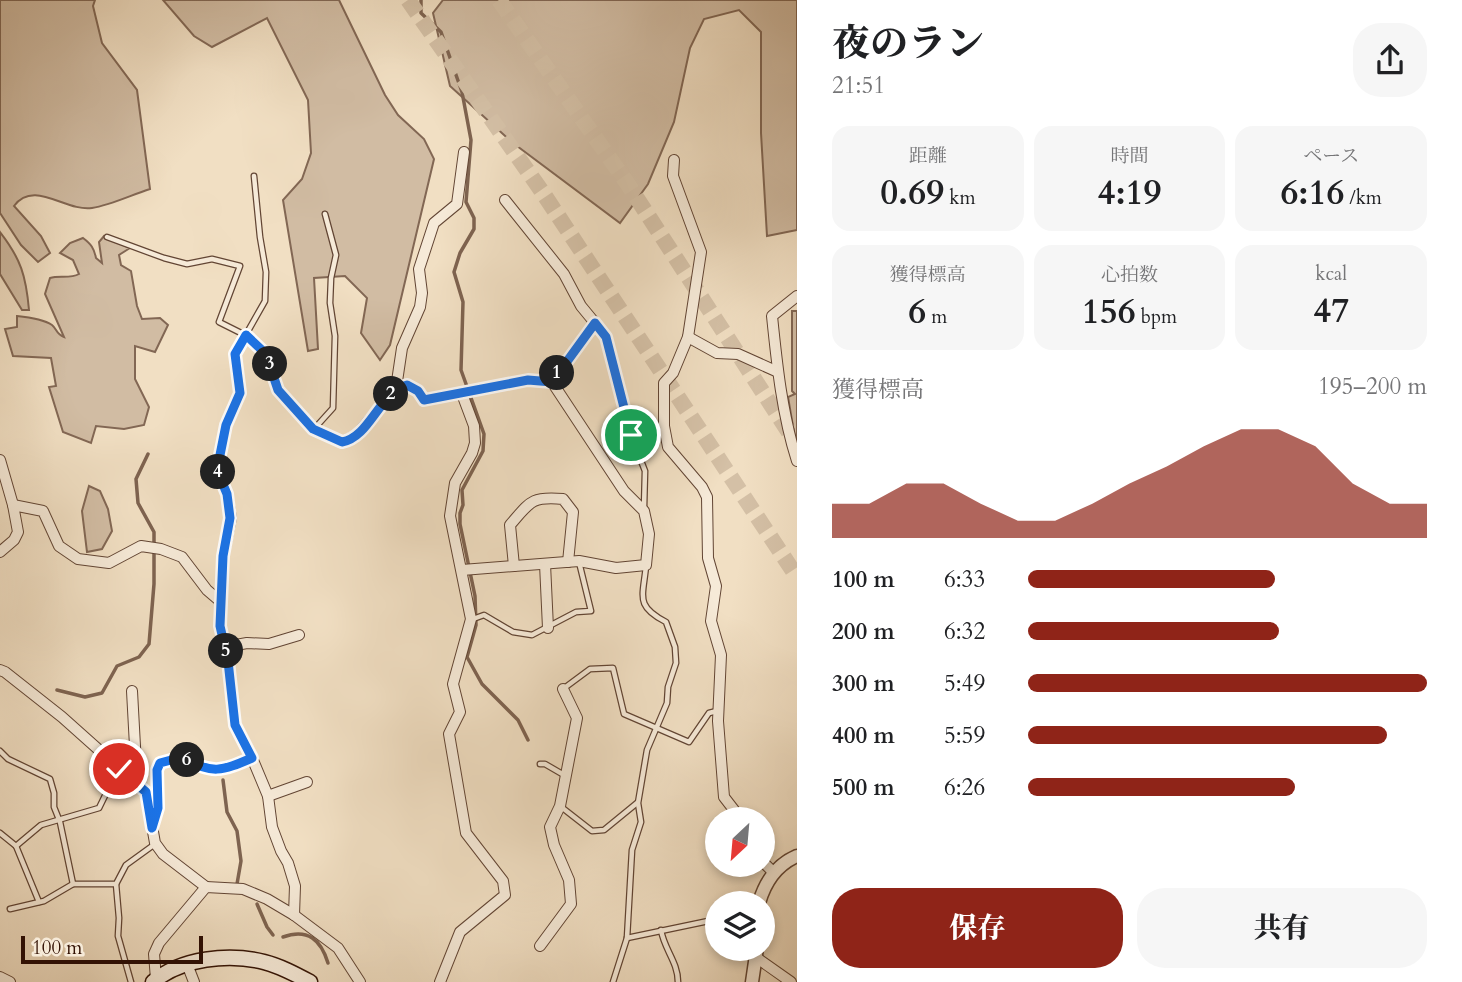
<!DOCTYPE html>
<html lang="ja">
<head>
<meta charset="utf-8">
<style>
  :root { --surface:#fff; --page:#f6f6f6; --text:#202124; --muted:#757577; --accent:#8f2418 }
  body { margin:0; font-family:Cardo,"Noto Serif JP",serif; background:var(--page); color:var(--text); height:100vh; display:flex; flex-direction:column; font-size:26px; white-space:nowrap }
  * { box-sizing:border-box; margin:0 }
  p { font-size:23px; color:var(--muted) }
  .icon { flex:none; width:38px; height:38px; fill:none; stroke:currentColor; stroke-width:2; stroke-linecap:round; stroke-linejoin:round }
  .map { position:relative; flex:1; overflow:hidden }
  .drawer { display:flex; flex-direction:column; background:var(--surface); width:665px }
  .drawer>* { flex:none }
  .needle { width:46px; rotate:206deg }
  .tools { position:absolute; left:705px; top:807px; display:grid; gap:14px }
  .tools a { display:grid; place-items:center; width:70px; height:70px; border-radius:50%; background:var(--surface); box-shadow:0 4px 10px #0003; font-size:35px }
  .scale { position:absolute; left:21px; bottom:18px; width:182px; box-sizing:border-box; padding-left:7px; border:4px solid #331204; border-top:0; font-size:19px; line-height:24px; white-space:nowrap; color:#331204; -webkit-text-stroke:5px #f6ead8; paint-order:stroke }
  .pin { position:absolute; display:grid; place-items:center; width:60px; height:60px; color:#fff; margin:-30px; border:4px solid #fff; border-radius:50%; box-shadow:0 2px 7px #0007 }
  .km { position:absolute; width:35px; height:35px; margin:-18px; border-radius:50%; background:#222; color:#fff; font-size:19px; line-height:35px; text-align:center }
  .round { display:grid; place-items:center; flex:none; width:74px; height:74px; border-radius:28px; background:var(--page) }
  .head { display:flex; align-items:center; justify-content:space-between; height:119px; padding:0 35px }
  h1 { font-size:38px; font-weight:800; line-height:52px }
  .stats { display:grid; grid-template-columns:repeat(3,1fr); gap:10px; height:119px; padding:7px 35px }
  .stats div { display:grid; align-content:center; border-radius:18px; background:var(--page); text-align:center }
  .stats b { font-size:35px; font-weight:800 }
  .stats small { font-size:19px; font-weight:400 }
  .stats p { font-size:19px }
  .chart { height:196px; padding:14px 35px }
  .chart p { display:flex; justify-content:space-between }
  .chart svg { width:100%; height:126px; margin-top:7px; fill:var(--accent); opacity:.7 }
  .action { display:flex; gap:14px; margin-top:auto; padding:14px 35px }
  .action a { flex:1; height:80px; border-radius:28px; background:var(--accent); color:#fff; font-size:28px; font-weight:800; line-height:80px; text-align:center }
  .action a+a { background:var(--page); color:var(--text) }
  ul { padding:0 35px; list-style:none; font-size:23px }
  li { display:grid; grid-template-columns:112px 84px 1fr; align-items:center; height:52px }
  li i { height:18px; border-radius:9px; background:var(--accent) }
  main { display:flex; flex:1; min-height:0 }
  .map>svg:first-child { display:block }
  .green { fill:#d1bca3; stroke:#826754; stroke-width:2 }
  .lines { fill:none; stroke-linecap:round; stroke-linejoin:round }
  .stream { stroke:#7e6350; stroke-width:3.5 }
  .trunk-tunnel { stroke:#d4c0a6; stroke-width:16; stroke-dasharray:16 8; stroke-linecap:butt }
  .service-casing { stroke:#624534; stroke-width:7 }
  .minor-casing { stroke:#624534; stroke-width:12 }
  .tertiary-casing { stroke:#624534; stroke-width:15 }
  .secondary-casing { stroke:#331204; stroke-width:17 }
  .service { stroke:#f6ead8; stroke-width:4.5 }
  .minor { stroke:#f6ead8; stroke-width:10 }
  .tertiary { stroke:#f6ead8; stroke-width:12 }
  .secondary { stroke:#f6ead8; stroke-width:14 }
  .route-casing { stroke:#fff; stroke-width:14 }
  .route { stroke:#1a73e8; stroke-width:9 }
</style>
</head>
<body>
<main>
<div class="map">
<svg width="797" height="982" viewBox="0 0 797 982">
  <rect width="100%" height="100%" fill="#f1dfc3"/>
  <filter id="stains"><feTurbulence type="fractalNoise" baseFrequency=".00286" numOctaves="4"/><feColorMatrix values="0 0 0 0 .2 0 0 0 0 .09 0 0 0 0 .02 0 0 0 .5 -.17"/></filter>
  <radialGradient id="worn" r=".72"><stop offset=".6" stop-color="#630" stop-opacity="0"/><stop offset="1" stop-color="#630" stop-opacity=".3"/></radialGradient>
  <g class="green">
    <path d="M0,0H95L93,6L102,43L137,90L150,189C131,195 111,205 92,208C66,212 34,179 14,206L41,236L50,253L38,262L21,245L0,213Z"/>
    <polygon points="163,0 339,0 385,95 398,115 424,139 434,159 390,345 380,360 361,333 367,298 345,276 314,278 318,349 308,351 283,200 302,179 311,153 308,100 267,18 212,47 194,36"/>
    <polygon points="443,0 797,0 797,230 767,236 761,133 761,32 739,10 704,19 690,48 674,122 648,184 620,223 513,143 450,86 433,13"/>
    <path d="M0,232C21,259 26,276 29,310H22L0,274Z"/>
    <path d="M104,236L130,248L119,255L121,265L131,271L137,306L142,319L160,318L168,325L155,352L135,346V379L149,407L144,425L124,429L96,426L91,443L63,432L49,387L56,386L51,358L13,356L5,329L17,327V316C27,317 43,319 52,325C57,329 56,334 64,337L45,294L50,278C59,275 70,279 79,274L73,260L60,253L70,243L83,238C91,244 94,248 96,258L102,263L99,242Z"/>
    <polygon points="792,311 797,311 797,450 788,397 795,394 792,391"/>
    <polygon points="89,486 100,491 108,509 112,531 102,549 87,552 82,511"/>
  </g>
  <g class="lines">
    <g class="stream">
      <polyline points="421,0 421,13 441,32 462,92 471,140 466,202 474,218 474,229 460,253 454,272 463,302 461,370 484,434 483,451 462,490 463,505 460,513 460,524 475,596 476,625 467,657 482,684 518,720 528,740"/>
      <polyline points="57,690 85,697 102,693 117,666 139,657 149,644 154,584 154,532 138,503 136,479 148,454"/>
      <polyline points="223,780 227,812 237,831 241,861 237,884"/>
      <polyline points="257,904 267,927 273,935"/>
      <path d="M283,937C308,928 321,940 328,963"/>
    </g>
    <g class="trunk-tunnel">
      <polyline points="408,0 543,193 797,577"/>
      <polyline points="499,0 627,183 792,437"/>
    </g>
    <g class="service-casing">
      <g id="service">
        <polyline points="107,237 164,258 187,264 212,259 240,266 219,322 245,335"/>
        <polyline points="595,324 606,336 631,435 645,471 644,508"/>
        <polyline points="314,429 333,408 335,336 330,303 331,278 336,255 325,214"/>
        <polyline points="217,469 226,425 240,393 235,354 265,301 266,272 260,237 254,176"/>
        <polyline points="473,619 484,615 513,632 532,635 576,612 591,611 579,562"/>
        <polyline points="563,689 590,669 613,668 624,714 689,742 709,713 717,711"/>
        <polyline points="0,751 8,759 50,779 54,793 54,807 60,822 73,884"/>
        <polyline points="540,764 545,764 564,775"/>
        <polyline points="560,806 592,831 604,830 637,803"/>
        <path d="M154,819C160,801 152,780 160,763L182,757C210,774 222,771 251,758"/>
        <polyline points="0,833 16,846 41,825 99,808 118,769"/>
        <polyline points="16,846 39,902"/>
        <polyline points="116,884 119,918 118,936 131,982"/>
        <polyline points="10,909 44,901 73,884 116,884 126,865 155,844"/>
        <path d="M661,930C664,949 678,962 678,982"/>
        <polyline points="627,938 718,919"/>
        <path d="M613,982L627,938L632,850L641,822L638,803L647,750L667,703L668,687L676,663L675,647L666,622C635,606 643,597 646,566"/>
      </g>
    </g>
    <g class="minor-casing">
      <g id="minor">
        <polyline points="674,160 673,176 701,252 688,337 673,373 664,383 664,426 668,447 702,487 707,497 708,558 716,586 711,621 721,655 718,721 724,797 741,819"/>
        <polyline points="505,200 564,274 581,306 595,323 552,382"/>
        <path d="M797,296L772,316C777,365 782,414 797,461"/>
        <polyline points="246,335 266,354 278,390 313,429 342,442 356,436 396,388 407,385 418,391 424,400 528,380 552,382"/>
        <polyline points="688,337 717,353 738,354 778,372"/>
        <polyline points="396,388 402,348 420,307 422,293 419,269 434,223 457,204 464,152"/>
        <polyline points="0,460 13,505"/>
        <polyline points="217,470 227,494 231,518 223,556 220,626 228,661 235,725 250,753 268,796 272,827 281,851 288,863 295,886 294,915"/>
        <polyline points="0,552 14,540 18,532 13,505 43,511 59,546 78,559 109,563 141,546 161,549 182,557 207,590 221,602"/>
        <polyline points="545,564 548,628"/>
        <path d="M514,566L510,525C530,502 531,496 563,499L573,512L568,562"/>
        <polyline points="462,570 579,561 616,568 646,565 649,534 644,511 624,491 552,382"/>
        <polyline points="225,647 247,643 269,644 299,635"/>
        <polyline points="0,670 5,672 62,717 146,792 155,843 163,854 206,887"/>
        <polyline points="132,691 137,783"/>
        <polyline points="268,796 307,782"/>
        <polyline points="763,862 773,872"/>
        <polyline points="540,946 571,904 569,880 554,845 550,827 560,806 577,718 563,689"/>
        <polyline points="757,958 791,982"/>
        <polyline points="187,964 194,982"/>
        <polyline points="0,977 10,982"/>
        <polyline points="156,979 154,954 159,943 206,887 243,889 267,899 294,915 338,948 360,982"/>
        <polyline points="440,982 460,932 505,895 503,881 466,833 449,734 460,712 453,684 471,619 450,516 455,483 472,453 475,443 474,426 462,394"/>
      </g>
    </g>
    <g class="tertiary-casing">
      <g id="tertiary">
        <path d="M759,903C765,882 776,865 797,856"/>
        <polyline points="752,982 757,948"/>
      </g>
    </g>
    <g class="secondary-casing">
      <path id="secondary" d="M153,982C181,958 229,953 264,962C280,966 295,974 310,982"/>
    </g>
    <use href="#service" class="service"/>
    <use href="#minor" class="minor"/>
    <use href="#tertiary" class="tertiary"/>
    <use href="#secondary" class="secondary"/>
  </g>
  <g class="lines">
    <g class="route-casing">
      <path id="route" d="M119,769L146,792L152,828L158,808L157,770L160,763L182,757C212,775 222,771 252,758L235,725L228,661L220,626L223,556L230,518L227,494L217,470L226,425L240,393L235,354L246,335L266,354L278,390L313,429L342,442C370,437 379,393 407,385L418,391L424,400L528,380L552,382L595,323L606,337L631,435"/>
    </g>
    <use href="#route" class="route"/>
  </g>
  <rect width="100%" height="100%" filter="url(#stains)"/>
  <rect width="100%" height="100%" fill="url(#worn)"/>
</svg>
<div class="tools">
<a><svg class="needle" viewBox="-14 -14 28 28"><path d="M0-13l5 13h-10z" fill="#e53935"/><path d="M0 13l5-13h-10z" fill="#757577"/></svg></a>
<a><svg class="icon" aria-label="layers" viewBox="0 0 24 24"><path d="M12 4l9 5-9 5-9-5zM3 14l9 5 9-5"/></svg></a>
</div>
<div class="scale">100 m</div>
<div class="pin" style="left:631px;top:435px;background:#1e9e55"><svg class="icon" aria-label="arrive" viewBox="0 0 24 24"><path d="M6 21V4h12l-3 4 3 4H6"/></svg></div>
<div class="pin" style="left:119px;top:769px;background:#d93025"><svg class="icon" aria-label="check" viewBox="0 0 24 24"><path d="M5 12l5 5 9-10"/></svg></div>
<b class="km" style="left:557px;top:373px">1</b>
<b class="km" style="left:391px;top:394px">2</b>
<b class="km" style="left:270px;top:364px">3</b>
<b class="km" style="left:218px;top:472px">4</b>
<b class="km" style="left:226px;top:651px">5</b>
<b class="km" style="left:187px;top:760px">6</b>
</div>
<section class="drawer">
<div class="head"><div><h1>夜のラン</h1><p>21:51</p></div><a class="round"><svg class="icon" aria-label="share" viewBox="0 0 24 24"><path d="M12 15V3M7 8l5-5 5 5M5 13v7h14v-7"/></svg></a></div>
<div class="stats">
<div><p>距離</p><b>0.69<small> km</small></b></div>
<div><p>時間</p><b>4:19</b></div>
<div><p>ペース</p><b>6:16<small> /km</small></b></div>
</div>
<div class="stats">
<div><p>獲得標高</p><b>6<small> m</small></b></div>
<div><p>心拍数</p><b>156<small> bpm</small></b></div>
<div><p>kcal</p><b>47</b></div>
</div>
<div class="chart"><p><span>獲得標高</span>195–200 m</p>
<svg viewBox="0 0 160 44" preserveAspectRatio="none"><path d="M0 44V32L10 32L20 25L30 25L40 32L50 38L60 38L70 32L80 25L90 19L100 12L110 6L120 6L130 12L140 25L150 32L160 32V44z"/></svg>
</div>
<ul>
<li><b>100 m</b>6:33<i style="width:62%"></i></li>
<li><b>200 m</b>6:32<i style="width:63%"></i></li>
<li><b>300 m</b>5:49<i style="width:100%"></i></li>
<li><b>400 m</b>5:59<i style="width:90%"></i></li>
<li><b>500 m</b>6:26<i style="width:67%"></i></li>
</ul>
<div class="action"><a>保存</a><a>共有</a></div>
</section>
</main>
</body>
</html>
